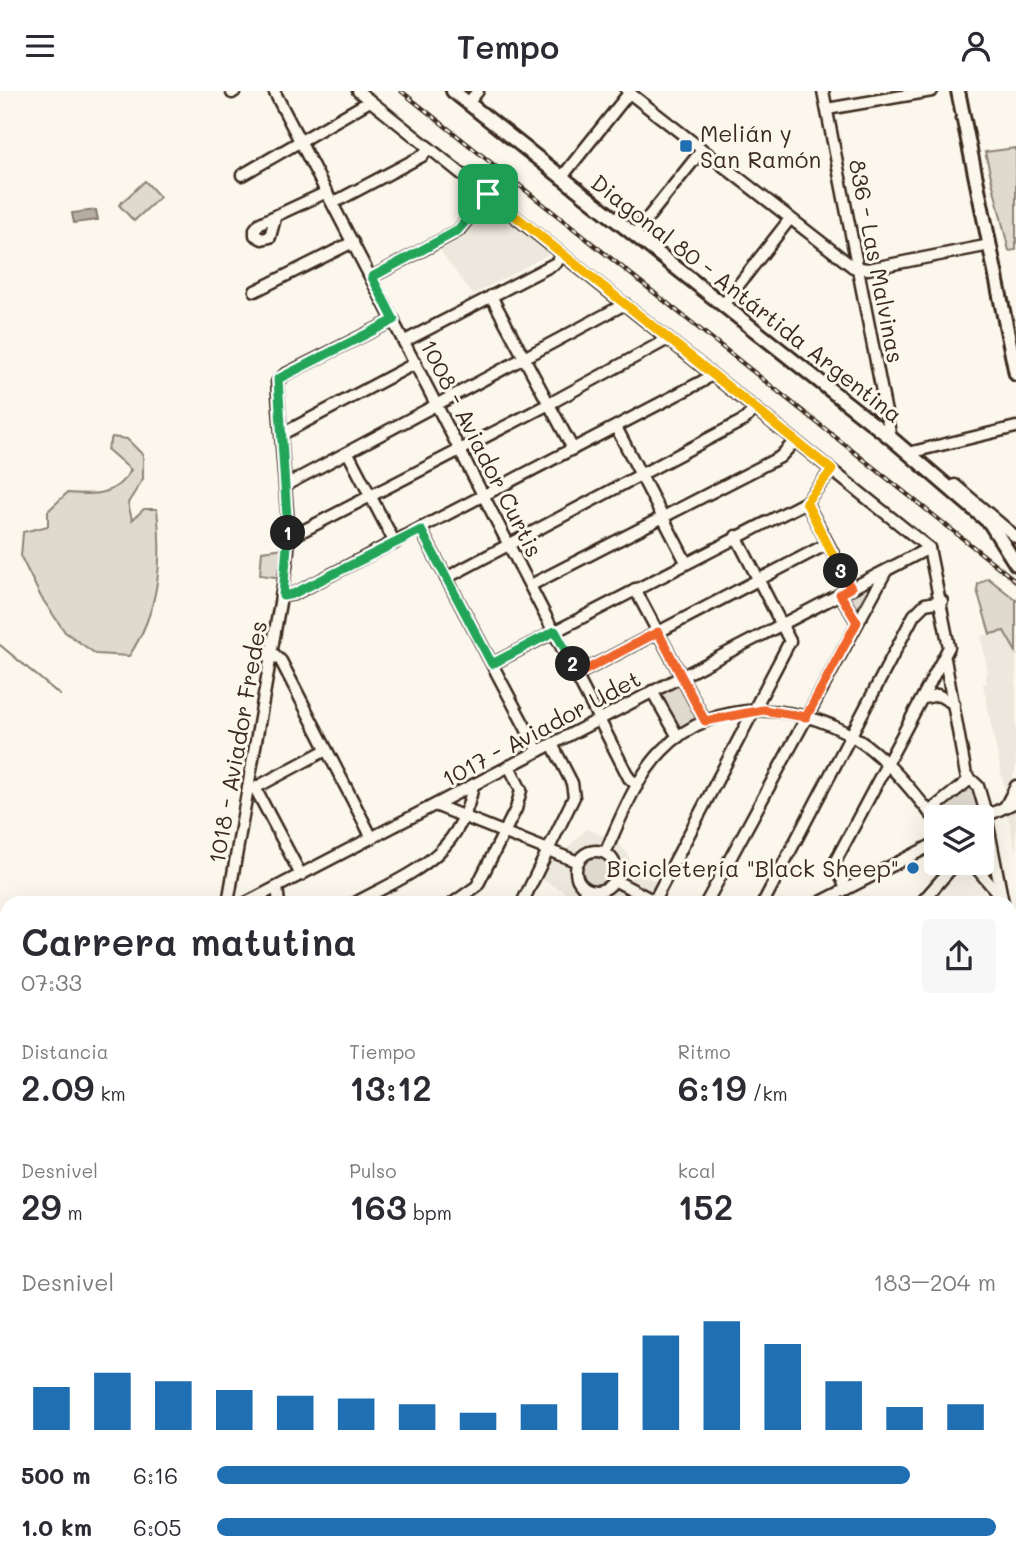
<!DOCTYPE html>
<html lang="es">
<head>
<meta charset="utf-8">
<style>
  :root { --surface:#fff; --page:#f7f7f7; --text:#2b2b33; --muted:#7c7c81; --accent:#1f6fb2 }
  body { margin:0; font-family:Mali,sans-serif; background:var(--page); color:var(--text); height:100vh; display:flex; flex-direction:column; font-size:26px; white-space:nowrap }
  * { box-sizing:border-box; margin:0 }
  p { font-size:23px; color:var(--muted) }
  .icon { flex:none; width:38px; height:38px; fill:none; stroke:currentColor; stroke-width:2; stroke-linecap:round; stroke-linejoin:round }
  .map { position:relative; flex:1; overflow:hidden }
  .side { position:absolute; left:0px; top:805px; width:1017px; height:672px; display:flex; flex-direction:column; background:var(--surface); border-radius:21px 21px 0 0; box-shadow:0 7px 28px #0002 }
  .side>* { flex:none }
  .tools { position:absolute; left:924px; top:714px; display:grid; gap:14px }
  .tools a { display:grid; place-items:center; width:70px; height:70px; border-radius:7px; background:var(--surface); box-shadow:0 7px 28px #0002; font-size:35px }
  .pin { position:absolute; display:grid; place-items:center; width:60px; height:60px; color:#fff; margin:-30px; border-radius:14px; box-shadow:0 4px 10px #0006 }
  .km { position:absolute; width:35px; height:35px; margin:-18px; border-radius:50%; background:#222; color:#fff; font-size:19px; line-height:35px; text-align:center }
  .round { display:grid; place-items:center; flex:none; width:74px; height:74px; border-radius:7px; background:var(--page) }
  .overview { display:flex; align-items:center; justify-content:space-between; height:119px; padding:0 21px }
  h1 { font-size:38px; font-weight:600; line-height:52px }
  .metrics { display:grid; grid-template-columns:repeat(3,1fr); gap:10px; height:119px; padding:7px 21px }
  .metrics div { display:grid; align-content:center }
  .metrics b { font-size:35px; font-weight:600 }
  .metrics small { font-size:19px; font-weight:400 }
  .metrics p { font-size:19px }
  .chart { height:196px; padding:14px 21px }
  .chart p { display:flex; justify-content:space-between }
  .chart svg { width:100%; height:126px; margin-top:7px; stroke:var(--accent); stroke-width:6 }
  ul { padding:0 21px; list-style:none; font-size:23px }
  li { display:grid; grid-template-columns:112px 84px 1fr; align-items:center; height:52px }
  li i { height:18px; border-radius:9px; background:var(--accent) }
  header { display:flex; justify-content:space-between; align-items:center; height:91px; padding:0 21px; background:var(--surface); font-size:32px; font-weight:600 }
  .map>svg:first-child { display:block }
  .built { fill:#ede8dd }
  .green { fill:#dfd9ce; stroke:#8d8276; stroke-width:2 }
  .water { fill:#b6aea2; stroke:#85796d; stroke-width:2 }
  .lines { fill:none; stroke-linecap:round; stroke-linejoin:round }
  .stream { stroke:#85796d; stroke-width:2 }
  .minor-casing { stroke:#3b2a1e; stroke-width:15 }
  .major-casing { stroke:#3b2a1e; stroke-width:18 }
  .minor { stroke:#fbf7ec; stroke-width:10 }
  .major { stroke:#fbf7ec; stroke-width:12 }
  .rail-casing { stroke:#3b2a1e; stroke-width:4.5 }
  .rail { stroke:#fbf7ec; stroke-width:2; stroke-dasharray:5; stroke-linecap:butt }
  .split-1-casing { stroke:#fff; stroke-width:14 }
  .split-2-casing { stroke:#fff; stroke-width:14 }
  .split-3-casing { stroke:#fff; stroke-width:14 }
  .split-4-casing { stroke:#fff; stroke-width:14 }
  .split-1 { stroke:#22a559; stroke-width:9 }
  .split-2 { stroke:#22a559; stroke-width:9 }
  .split-3 { stroke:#f0652b; stroke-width:9 }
  .split-4 { stroke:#f5b400; stroke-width:9 }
  .poi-dot { fill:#1f6fb2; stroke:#fbf7ec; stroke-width:2.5 }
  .labels { text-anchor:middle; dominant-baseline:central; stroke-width:6; stroke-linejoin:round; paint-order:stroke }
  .poi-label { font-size:23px; fill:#3b2a1e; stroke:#fbf7ec; text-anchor:start }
  .street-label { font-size:23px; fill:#3b2a1e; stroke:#fbf7ec }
</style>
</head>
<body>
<header><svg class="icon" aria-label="menu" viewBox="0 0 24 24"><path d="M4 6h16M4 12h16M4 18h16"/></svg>Tempo<svg class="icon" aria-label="person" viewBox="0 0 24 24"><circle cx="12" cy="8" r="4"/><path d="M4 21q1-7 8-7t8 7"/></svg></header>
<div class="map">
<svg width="1016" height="1477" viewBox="0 0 1016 1477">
  <rect width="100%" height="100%" fill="#fbf7ec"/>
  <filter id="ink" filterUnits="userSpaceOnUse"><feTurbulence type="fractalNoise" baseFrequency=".0143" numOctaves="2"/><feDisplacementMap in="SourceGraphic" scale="14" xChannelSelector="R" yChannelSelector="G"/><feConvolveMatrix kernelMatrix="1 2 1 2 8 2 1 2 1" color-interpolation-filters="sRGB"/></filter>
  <g filter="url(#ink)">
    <g class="built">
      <polygon points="492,116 549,163 473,204 438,157 467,142"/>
      <polygon points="1004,540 1016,561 1016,676 1006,706 983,593 987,592 986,583 988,582 981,545"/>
      <polygon points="1016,717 1016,761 1007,721"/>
      <polygon points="587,738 609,747 602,758 589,758 575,766 562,762"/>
      <polygon points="615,748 628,763 632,778 659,792 654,803 620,788 618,769 610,760"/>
      <polygon points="548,763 576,773 574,785 581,801 576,811 562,799 537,786"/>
      <polygon points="614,793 648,810 647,812 581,812 587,805 600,805"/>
    </g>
    <g class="green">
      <polygon points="1016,57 1016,159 1009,160 985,61"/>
      <polygon points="145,90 160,106 134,130 119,114"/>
      <path d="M112,346L127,348L143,364V388L128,412L132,429L144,418H157C163,471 159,520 129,565L96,563L65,541L41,506L21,466L23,441L48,435V420L67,402C97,404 115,405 131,379L107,358Z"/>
      <polygon points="285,457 283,487 260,484 262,460"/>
      <polygon points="876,485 855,520 842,504"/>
      <polygon points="988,487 1016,509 1016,561 1004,540 990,543 977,499 978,493"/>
      <polygon points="679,592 697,628 676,640 657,603"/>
      <polygon points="967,694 974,697 981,723 937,726 933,722"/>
      <polygon points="987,745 995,793 977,772 982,772 982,748"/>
      <circle cx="596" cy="780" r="18"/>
    </g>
    <polygon class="water" points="96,119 98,129 74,132 72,122"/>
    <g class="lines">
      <polyline class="stream" points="0,554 60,604"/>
      <g class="minor-casing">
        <g id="minor">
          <polyline points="274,0 602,634 629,687 637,694"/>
          <polyline points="358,0 929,457 949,556 835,771 846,798"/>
          <polyline points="627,0 853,176 868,178 990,154"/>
          <polyline points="823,0 891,347"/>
          <polyline points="232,2 235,0"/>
          <polyline points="468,12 478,0"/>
          <polyline points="827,18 932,0"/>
          <polyline points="242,84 370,10"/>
          <polyline points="562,86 629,2"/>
          <polyline points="333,112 422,65 429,57"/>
          <polyline points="275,127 270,146 262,148 255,144 255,138 260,132 327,101"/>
          <polyline points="634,144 702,59"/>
          <polyline points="372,186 458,140 488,103"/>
          <polyline points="255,200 353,151"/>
          <polyline points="491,205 573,358"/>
          <polyline points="723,214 789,129"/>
          <polyline points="405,250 556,172 563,164"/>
          <polyline points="616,336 686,471"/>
          <polyline points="282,343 416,272"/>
          <polyline points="348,362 395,452"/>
          <polyline points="908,362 1016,336"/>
          <polyline points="832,379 806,411 851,497"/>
          <polyline points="286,394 625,213"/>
          <polyline points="955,394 1016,446"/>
          <polyline points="421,439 538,660"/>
          <polyline points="289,447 549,313 668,248"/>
          <polyline points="446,487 744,329 755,318"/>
          <polyline points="531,494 780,366 795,350"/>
          <polyline points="635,498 705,630"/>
          <polyline points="840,503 857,531"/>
          <polyline points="283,505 294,503 703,290 711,283"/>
          <polyline points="272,561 281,570 372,747"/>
          <polyline points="945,568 966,684 978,695 985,719 1003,812"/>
          <polyline points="492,573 806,411"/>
          <polyline points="578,583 827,453"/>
          <polyline points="652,600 678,646"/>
          <polyline points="924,607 938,604 954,613"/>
          <polyline points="249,696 255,697 301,784"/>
          <polyline points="255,697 326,659"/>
          <polyline points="435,714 578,771"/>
          <polyline points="1005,716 1016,695"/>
          <polyline points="929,721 969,689"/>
          <polyline points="982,727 1016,711"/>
          <circle cx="596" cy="780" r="20"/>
          <path d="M605,762C621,727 635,688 662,660C715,603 809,611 867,655C893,675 915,704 936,729"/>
          <polyline points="972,772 1001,806"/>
          <polyline points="614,789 658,812"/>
          <polyline points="277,797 279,812"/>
          <polyline points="228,812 287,471 289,447 277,291 284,284 394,229"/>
          <polyline points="246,812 929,457"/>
          <path d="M355,812C411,782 461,765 473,694"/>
          <polyline points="453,812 477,795 516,718 521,699 509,675"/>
          <polyline points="522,812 574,706 572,692 552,653"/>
          <polyline points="579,812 586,798"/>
          <polyline points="653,812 790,550 736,445"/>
          <polyline points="706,812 886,480"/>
          <polyline points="763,812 914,524 925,513 942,510"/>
          <polyline points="819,812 936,752"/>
          <polyline points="921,812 956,772"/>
          <polyline points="1010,901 1016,931"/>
          <polyline points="1010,974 1016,969"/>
          <polyline points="1010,1041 1016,1036"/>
          <polyline points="1010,1104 1016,1099"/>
          <polyline points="1010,1132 1016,1139"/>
          <polyline points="1010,1167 1016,1164"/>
          <polyline points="1010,1204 1016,1201"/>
          <polyline points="0,1239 7,1236"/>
          <polyline points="1010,1266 1016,1264"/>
          <polyline points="1010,1299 1016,1318"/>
          <polyline points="1010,1375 1016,1373"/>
          <polyline points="1010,1433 1016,1431"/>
          <polyline points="276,1470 284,1477"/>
          <polyline points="396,1470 402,1477"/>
          <polyline points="468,1470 474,1477"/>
          <polyline points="536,1470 538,1477"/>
          <polyline points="675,1470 678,1477"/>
          <polyline points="814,1470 816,1477"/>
          <polyline points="980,1470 982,1477"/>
          <polyline points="137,1476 150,1470"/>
          <polyline points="40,1477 46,1470"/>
          <polyline points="349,1477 355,1470"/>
          <polyline points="487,1477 500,1470"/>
          <polyline points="599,1477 616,1470"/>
          <polyline points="701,1477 723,1470"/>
        </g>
      </g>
      <g class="major-casing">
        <g id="major">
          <polyline points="453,0 891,347 990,432 1016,473"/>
          <polyline points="958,0 1016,283"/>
        </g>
      </g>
      <use href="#minor" class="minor"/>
      <use href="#major" class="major"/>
      <g class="rail-casing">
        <polyline id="rail" points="401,0 1016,490"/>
      </g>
      <use href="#rail" class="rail"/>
    </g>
  </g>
  <g class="lines" filter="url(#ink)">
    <g class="split-1-casing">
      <polyline id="split-1" points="288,442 278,288 394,229 372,186 457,140 488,103"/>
    </g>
    <g class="split-2-casing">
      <polyline id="split-2" points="288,442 283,505 293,503 421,439 492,573 555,540 573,573"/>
    </g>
    <g class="split-3-casing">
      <polyline id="split-3" points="573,573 578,583 658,541 705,630 763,619 806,626 857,531 840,503 851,497 841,480"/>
    </g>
    <g class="split-4-casing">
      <polyline id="split-4" points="488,103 832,379 806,411 841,480"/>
    </g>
    <use href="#split-1" class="split-1"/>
    <use href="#split-2" class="split-2"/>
    <use href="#split-3" class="split-3"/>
    <use href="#split-4" class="split-4"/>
  </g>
  <g class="poi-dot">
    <rect x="679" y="48" width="14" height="14" rx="3.5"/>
    <circle cx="913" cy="777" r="7"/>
  </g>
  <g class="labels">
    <g class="poi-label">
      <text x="700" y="42">Melián y<tspan x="700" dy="26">San Ramón</tspan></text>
      <text x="899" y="777" text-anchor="end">Bicicletería "Black Sheep"</text>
    </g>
    <g class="street-label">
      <text transform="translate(877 170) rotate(79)">836 - Las Malvinas</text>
      <text transform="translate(747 207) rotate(38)">Diagonal 80 - Antártida Argentina</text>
      <text transform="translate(482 357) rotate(63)">1008 - Aviador Curtis</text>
      <text transform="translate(541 637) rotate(-28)">1017 - Aviador Udet</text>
      <text transform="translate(237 651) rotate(-80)">1018 - Aviador Fredes</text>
    </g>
  </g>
</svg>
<div class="tools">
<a><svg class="icon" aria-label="layers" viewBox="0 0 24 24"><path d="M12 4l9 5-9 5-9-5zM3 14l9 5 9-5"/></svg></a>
</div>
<div class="pin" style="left:488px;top:103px;background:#1e9e55"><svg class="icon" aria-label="arrive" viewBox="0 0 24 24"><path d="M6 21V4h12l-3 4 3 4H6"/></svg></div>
<b class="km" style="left:288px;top:442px">1</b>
<b class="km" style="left:573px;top:573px">2</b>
<b class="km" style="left:841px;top:480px">3</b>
<section class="side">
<div class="overview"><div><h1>Carrera matutina</h1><p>07:33</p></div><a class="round"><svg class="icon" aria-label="share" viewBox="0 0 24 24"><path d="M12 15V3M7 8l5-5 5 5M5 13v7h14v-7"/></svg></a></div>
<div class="metrics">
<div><p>Distancia</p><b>2.09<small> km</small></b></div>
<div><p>Tiempo</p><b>13:12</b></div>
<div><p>Ritmo</p><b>6:19<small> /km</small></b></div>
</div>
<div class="metrics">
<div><p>Desnivel</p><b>29<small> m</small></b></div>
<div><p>Pulso</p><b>163<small> bpm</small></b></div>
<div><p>kcal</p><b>152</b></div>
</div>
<div class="chart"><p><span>Desnivel</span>183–204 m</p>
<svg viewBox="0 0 160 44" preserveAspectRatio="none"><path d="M5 44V29M15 44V24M25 44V27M35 44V30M45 44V32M55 44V33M65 44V35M75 44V38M85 44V35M95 44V24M105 44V11M115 44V6M125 44V14M135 44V27M145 44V36M155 44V35"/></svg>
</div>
<ul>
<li><b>500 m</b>6:16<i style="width:89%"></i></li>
<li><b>1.0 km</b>6:05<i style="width:100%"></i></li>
</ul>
</section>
</div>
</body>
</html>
